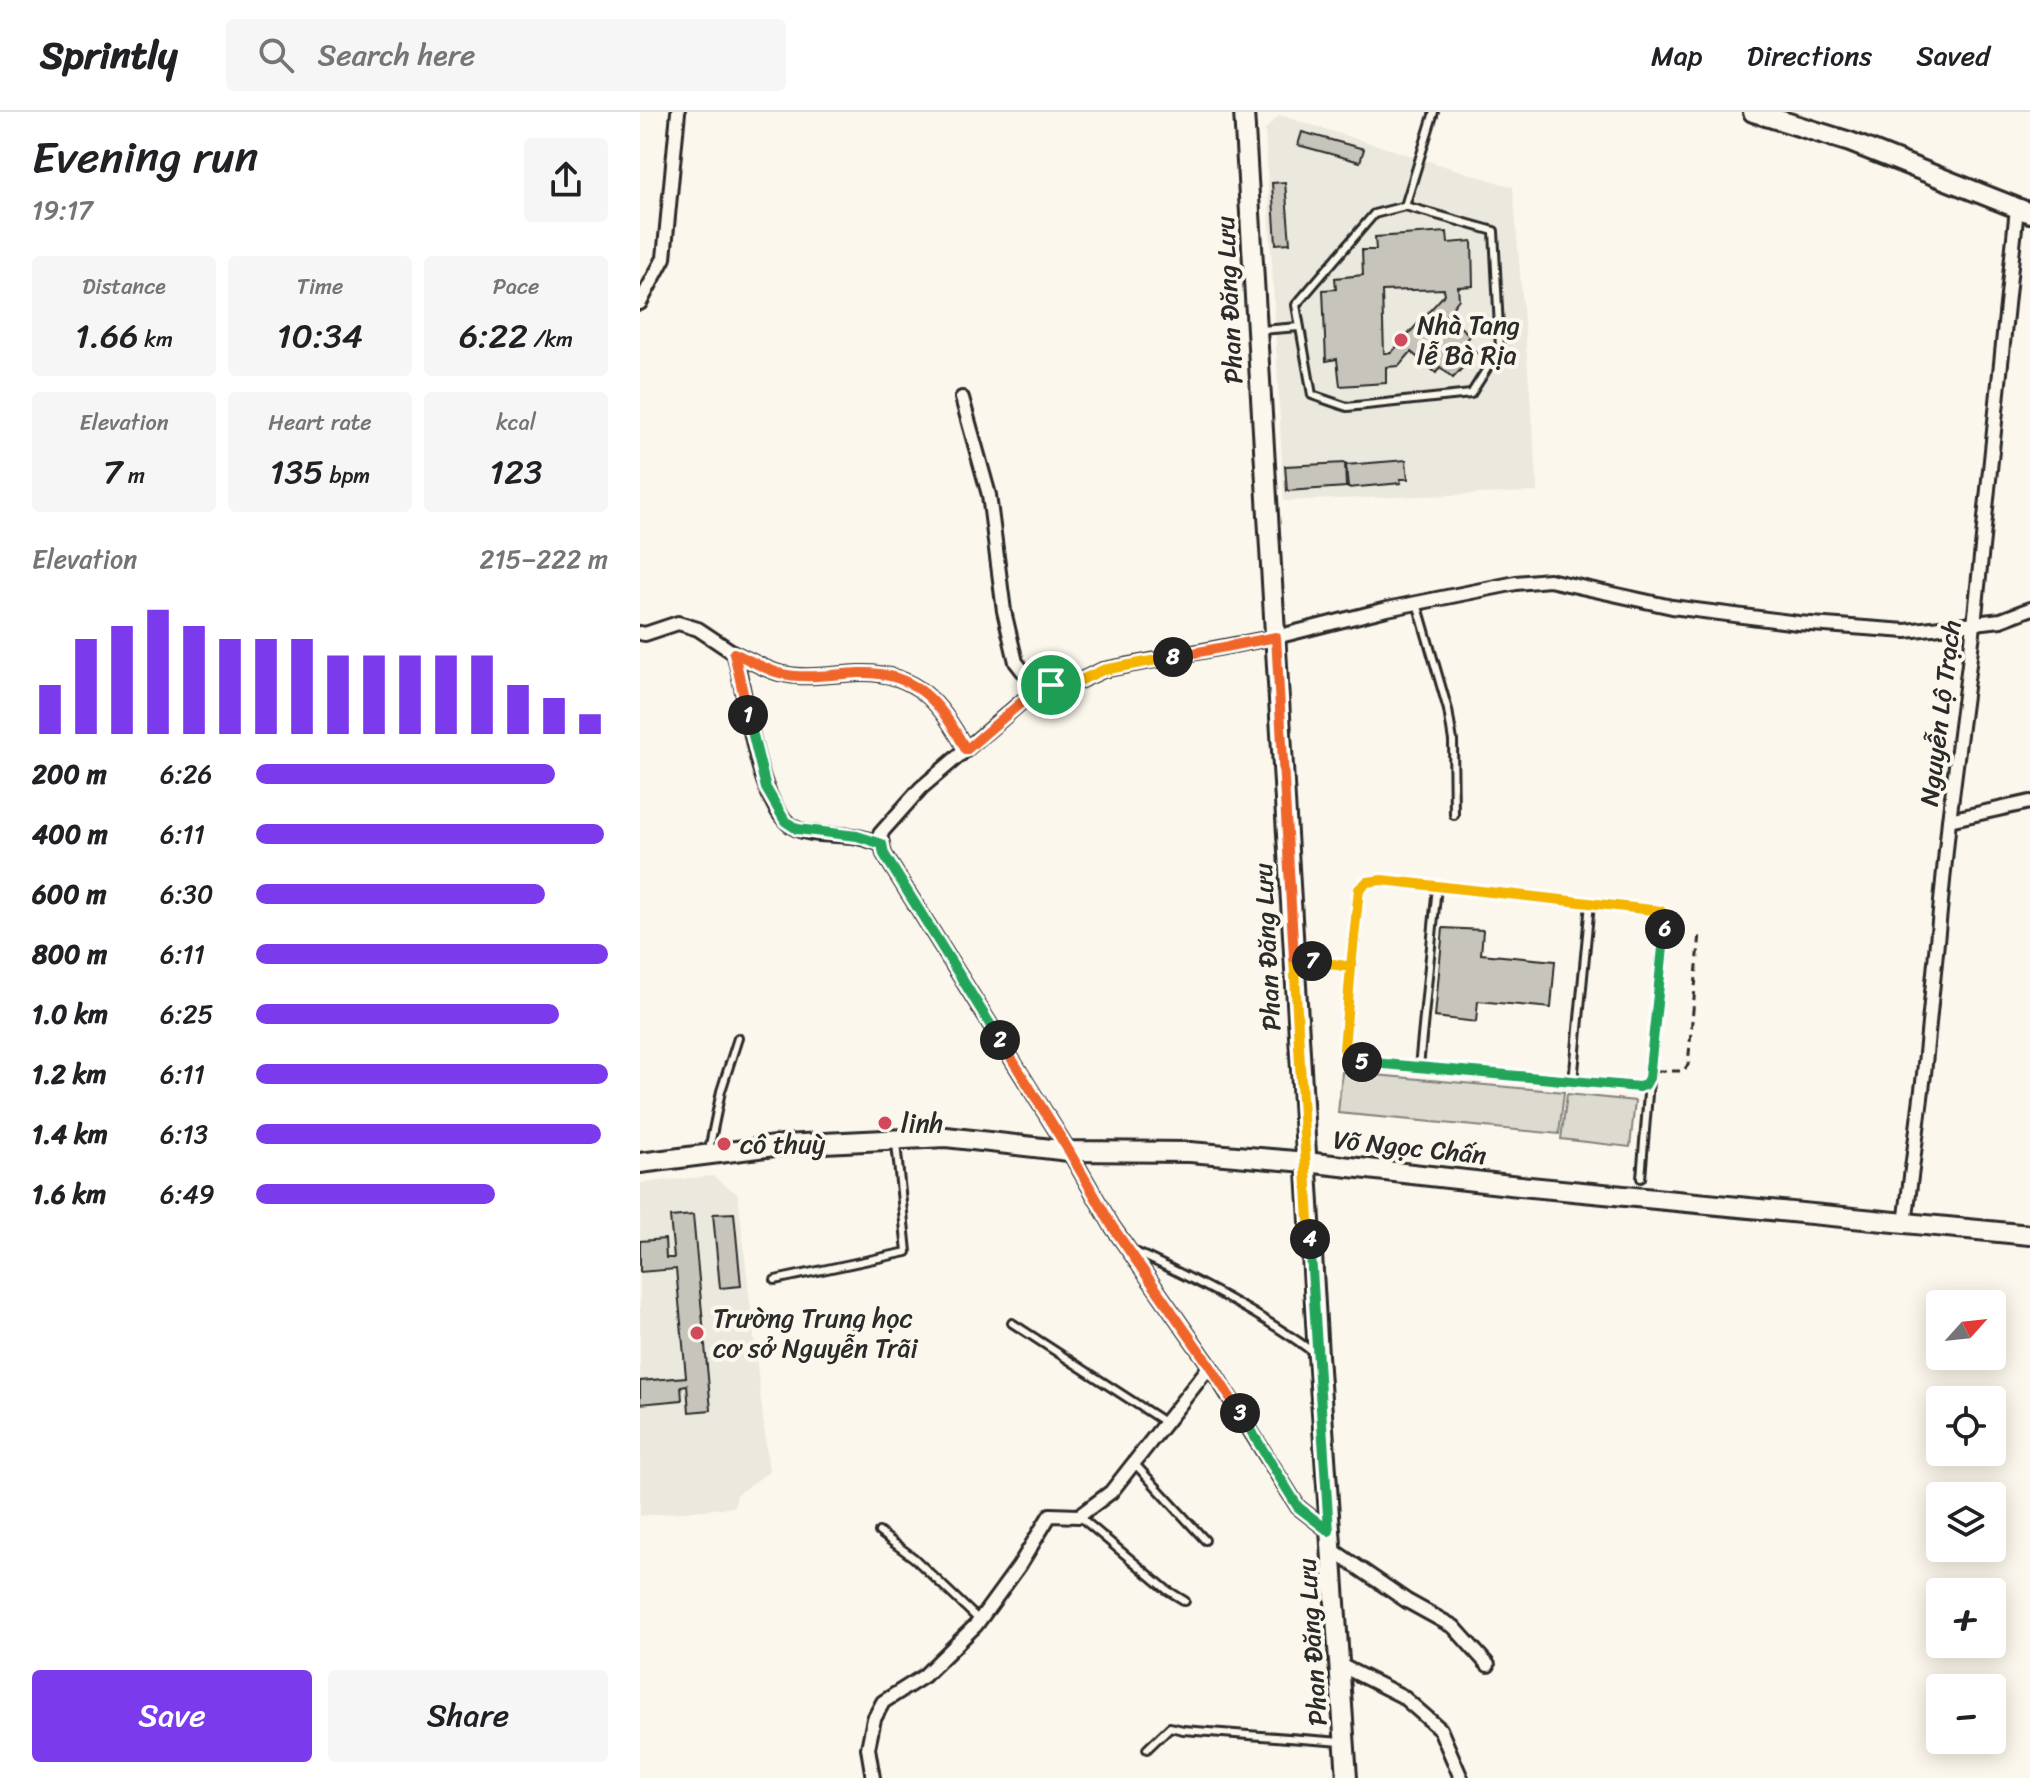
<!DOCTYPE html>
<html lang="en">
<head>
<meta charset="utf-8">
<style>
  :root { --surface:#fff; --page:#f6f6f6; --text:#202124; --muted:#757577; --line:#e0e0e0; --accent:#7c3aed }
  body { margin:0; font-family:Sriracha,sans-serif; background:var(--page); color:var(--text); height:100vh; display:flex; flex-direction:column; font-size:30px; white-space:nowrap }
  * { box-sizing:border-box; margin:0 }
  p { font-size:26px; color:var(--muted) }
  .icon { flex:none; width:44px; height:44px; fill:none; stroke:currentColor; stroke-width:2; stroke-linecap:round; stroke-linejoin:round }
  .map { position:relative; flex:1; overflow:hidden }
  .details { display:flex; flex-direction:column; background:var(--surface); width:640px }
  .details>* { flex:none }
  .needle { width:52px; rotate:63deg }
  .tools { position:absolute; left:1286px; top:1178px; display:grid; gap:16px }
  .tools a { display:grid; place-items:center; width:80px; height:80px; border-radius:8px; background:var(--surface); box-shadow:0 4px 20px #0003; font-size:40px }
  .pin { position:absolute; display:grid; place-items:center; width:68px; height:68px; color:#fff; margin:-34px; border:4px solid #fff; border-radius:50%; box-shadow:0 2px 8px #0007 }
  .km { position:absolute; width:40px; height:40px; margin:-20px; border-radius:50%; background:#222; color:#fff; font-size:22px; line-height:40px; text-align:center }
  .round { display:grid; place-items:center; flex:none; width:84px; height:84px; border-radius:8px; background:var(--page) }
  .headline { display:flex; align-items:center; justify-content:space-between; height:136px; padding:0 32px }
  h1 { font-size:44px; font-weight:600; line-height:60px }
  .stats { display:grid; grid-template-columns:repeat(3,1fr); gap:12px; height:136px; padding:8px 32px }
  .stats div { display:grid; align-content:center; border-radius:8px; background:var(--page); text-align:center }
  .stats b { font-size:34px; font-weight:600 }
  .stats small { font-size:22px; font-weight:400 }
  .stats p { font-size:22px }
  .chart { height:224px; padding:16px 32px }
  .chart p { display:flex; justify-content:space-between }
  .chart svg { width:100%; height:144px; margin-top:8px; stroke:var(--accent); stroke-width:6 }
  .primary-button { display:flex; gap:16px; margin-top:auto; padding:16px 32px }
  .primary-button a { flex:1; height:92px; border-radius:8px; background:var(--accent); color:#fff; font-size:32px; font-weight:600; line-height:92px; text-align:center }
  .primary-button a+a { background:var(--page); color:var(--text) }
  ul { padding:0 32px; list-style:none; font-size:26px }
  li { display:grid; grid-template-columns:128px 96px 1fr; align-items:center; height:60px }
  li i { height:20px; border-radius:10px; background:var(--accent) }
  header { display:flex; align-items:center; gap:48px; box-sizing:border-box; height:112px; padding:0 40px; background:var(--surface); border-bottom:2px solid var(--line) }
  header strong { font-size:38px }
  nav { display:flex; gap:44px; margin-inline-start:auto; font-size:28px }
  .search { width:560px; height:72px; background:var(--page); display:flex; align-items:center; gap:20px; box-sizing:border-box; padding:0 28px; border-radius:8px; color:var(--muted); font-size:30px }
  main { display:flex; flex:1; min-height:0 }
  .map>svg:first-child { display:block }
  .built { fill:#ebe8de }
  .green { fill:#dddad0; stroke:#84827e; stroke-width:2 }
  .building { fill:#c7c4bc; stroke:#2b2b2b; stroke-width:2; fill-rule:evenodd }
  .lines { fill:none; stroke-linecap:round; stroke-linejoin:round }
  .lane-casing { stroke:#2b2b2b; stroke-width:12 }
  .street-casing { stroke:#2b2b2b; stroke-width:18 }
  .secondary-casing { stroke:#2b2b2b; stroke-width:24 }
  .path { stroke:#2b2b2b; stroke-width:3; stroke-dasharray:8 6; stroke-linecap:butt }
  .lane { stroke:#fbf7ec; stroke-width:6 }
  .street { stroke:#fbf7ec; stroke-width:12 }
  .secondary { stroke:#fbf7ec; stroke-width:18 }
  .split-1-casing { stroke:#fff; stroke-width:16 }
  .split-2-casing { stroke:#fff; stroke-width:16 }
  .split-3-casing { stroke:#fff; stroke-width:16 }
  .split-4-casing { stroke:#fff; stroke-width:16 }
  .split-5-casing { stroke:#fff; stroke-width:16 }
  .split-6-casing { stroke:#fff; stroke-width:16 }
  .split-7-casing { stroke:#fff; stroke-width:16 }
  .split-8-casing { stroke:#fff; stroke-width:16 }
  .split-9-casing { stroke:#fff; stroke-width:16 }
  .split-1 { stroke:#f0652b; stroke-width:10 }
  .split-2 { stroke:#22a559; stroke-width:10 }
  .split-3 { stroke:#f0652b; stroke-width:10 }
  .split-4 { stroke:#22a559; stroke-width:10 }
  .split-5 { stroke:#f5b400; stroke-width:10 }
  .split-6 { stroke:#22a559; stroke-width:10 }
  .split-7 { stroke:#f5b400; stroke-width:10 }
  .split-8 { stroke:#f0652b; stroke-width:10 }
  .split-9 { stroke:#f5b400; stroke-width:10 }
  .poi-dot { fill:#d1495b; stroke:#fbf7ec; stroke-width:3 }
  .labels { text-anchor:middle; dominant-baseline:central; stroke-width:8; stroke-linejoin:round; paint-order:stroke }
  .street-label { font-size:26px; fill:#2b2b2b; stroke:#fbf7ec }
  .poi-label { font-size:26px; fill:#2b2b2b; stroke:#fbf7ec; text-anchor:start }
</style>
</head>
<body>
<header>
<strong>Sprintly</strong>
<div class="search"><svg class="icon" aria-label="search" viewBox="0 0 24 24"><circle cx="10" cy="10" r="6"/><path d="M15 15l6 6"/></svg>Search here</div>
<nav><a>Map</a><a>Directions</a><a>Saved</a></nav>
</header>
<main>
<section class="details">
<div class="headline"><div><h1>Evening run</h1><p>19:17</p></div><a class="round"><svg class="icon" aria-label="share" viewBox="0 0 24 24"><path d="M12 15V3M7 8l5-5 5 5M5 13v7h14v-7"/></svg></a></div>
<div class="stats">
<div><p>Distance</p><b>1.66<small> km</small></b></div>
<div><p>Time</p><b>10:34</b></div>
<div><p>Pace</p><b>6:22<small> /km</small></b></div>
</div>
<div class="stats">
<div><p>Elevation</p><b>7<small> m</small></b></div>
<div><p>Heart rate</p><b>135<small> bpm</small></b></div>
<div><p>kcal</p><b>123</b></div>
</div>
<div class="chart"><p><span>Elevation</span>215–222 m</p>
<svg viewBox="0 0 160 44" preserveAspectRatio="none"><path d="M5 44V29M15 44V15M25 44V11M35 44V6M45 44V11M55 44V15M65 44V15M75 44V15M85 44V20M95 44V20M105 44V20M115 44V20M125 44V20M135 44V29M145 44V33M155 44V38"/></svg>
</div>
<ul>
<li><b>200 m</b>6:26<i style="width:85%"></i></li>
<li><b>400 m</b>6:11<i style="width:99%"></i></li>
<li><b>600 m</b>6:30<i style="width:82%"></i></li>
<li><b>800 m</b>6:11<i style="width:100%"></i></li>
<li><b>1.0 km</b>6:25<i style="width:86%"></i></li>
<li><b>1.2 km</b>6:11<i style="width:100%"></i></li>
<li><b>1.4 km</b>6:13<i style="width:98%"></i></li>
<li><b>1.6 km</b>6:49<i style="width:68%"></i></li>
</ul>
<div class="primary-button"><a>Save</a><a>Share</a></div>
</section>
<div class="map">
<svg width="1390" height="1666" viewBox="0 0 1390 1666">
  <rect width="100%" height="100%" fill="#fbf7ec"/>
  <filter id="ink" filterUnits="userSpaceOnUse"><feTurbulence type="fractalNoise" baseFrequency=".0125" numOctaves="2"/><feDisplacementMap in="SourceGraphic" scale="16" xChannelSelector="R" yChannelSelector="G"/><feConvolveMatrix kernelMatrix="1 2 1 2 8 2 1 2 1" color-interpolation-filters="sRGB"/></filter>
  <g filter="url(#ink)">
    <g class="built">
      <polygon points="639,3 873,75 898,380 644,389 625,18"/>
      <polygon points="73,1064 98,1082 129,1360 97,1382 94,1395 0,1404 0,1071"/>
    </g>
    <g class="green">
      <polygon points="702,960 924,980 919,1022 698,1001"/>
      <polygon points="927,982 995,989 990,1035 921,1027"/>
    </g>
    <g class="building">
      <polygon points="662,20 724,37 720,50 658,33"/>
      <polygon points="645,70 650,131 636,132 632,71"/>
      <path d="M807,120L808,131L832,129L833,174L818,175L819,187L806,204L830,223L825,229L836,241L813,266L800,255L796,261L771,240L759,254L746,255V271L700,274L697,247L686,249L683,178L696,177L695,166L723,163L722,138H736L735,125ZM804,177L805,182L751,241H744L742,179Z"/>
      <polygon points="766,348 768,367 760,367 761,371 708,376 706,353"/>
      <polygon points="705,351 706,375 647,379 645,354"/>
      <polygon points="803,816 843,818 841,842 915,849 911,896 838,889 836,910 795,905"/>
      <polygon points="94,1101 101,1174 80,1176 73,1102"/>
      <polygon points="53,1103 71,1298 49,1300 47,1273 41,1274 42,1288 0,1292 0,1269 46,1265 36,1157 0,1160 0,1129 25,1127 26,1146 34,1146 30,1105"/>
    </g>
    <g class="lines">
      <g class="lane-casing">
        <g id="lane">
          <polygon points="765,94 854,119 860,236 831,282 707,295 672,283 656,193 734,102"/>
          <polyline points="765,94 794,0"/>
          <polyline points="620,218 659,215"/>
          <polyline points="777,491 808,598 813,629 814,703"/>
          <polygon points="742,768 1021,799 1026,808 1009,966 1005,973 999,975 718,950 709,945 704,937 719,777 727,770"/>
          <polyline points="658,847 711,855"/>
          <polyline points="779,955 797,774"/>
          <polyline points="933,970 950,791"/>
          <polyline points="69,1038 81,979 98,926"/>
          <polyline points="1001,1066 1009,970"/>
          <path d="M491,1138C555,1167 617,1199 673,1240"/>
          <polyline points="135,1168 267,1140 256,1031"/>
          <polyline points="372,1211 526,1311"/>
          <polyline points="495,1352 565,1428"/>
          <polyline points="439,1404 527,1478 545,1489"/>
          <polyline points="239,1420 274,1446 339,1508"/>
          <polyline points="507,1637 530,1615 543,1618 702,1630"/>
        </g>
      </g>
      <g class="street-casing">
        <g id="street">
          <polyline points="0,191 24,146 38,0"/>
          <polyline points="322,286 349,383 364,499 376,550 383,559 411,573"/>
          <path d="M0,521L5,522L38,511L58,517L94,541C107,581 116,700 157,717C173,724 195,722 212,724C222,725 232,729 242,732"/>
          <path d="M94,541C108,547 124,557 139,561C165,568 193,562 219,561C276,559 302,592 326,638"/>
          <polyline points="1309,708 1390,690"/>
          <polyline points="1265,1112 1284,962 1309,708 1334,513 1377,96"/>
          <polyline points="689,1419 658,1395 570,1254 472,1114 429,1039 244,742 240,722 281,676 398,576 437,570 463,558 636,525 747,497 876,471 909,468 1032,495 1158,511 1266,519 1361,508 1390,497"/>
          <polyline points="691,1437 767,1489 814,1515 848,1553"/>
          <polyline points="700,1553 762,1584 800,1617 821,1666"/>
          <polyline points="233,1666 228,1636 234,1607 243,1590 284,1564 336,1513 379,1454 410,1403 439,1404 471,1380 570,1254"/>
        </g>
      </g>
      <g class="secondary-casing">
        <g id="secondary">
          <polyline points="604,0 678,1243 707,1666"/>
          <polyline points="1113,0 1210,30 1390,101"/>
          <polyline points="0,1051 143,1033 306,1025 429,1039 550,1040 666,1050 870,1073 1390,1123"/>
        </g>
      </g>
      <polyline class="path" points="1018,959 1043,959 1048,953 1060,821"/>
      <use href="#lane" class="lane"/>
      <use href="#street" class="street"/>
      <use href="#secondary" class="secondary"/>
    </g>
  </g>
  <g class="lines" filter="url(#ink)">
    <g class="split-1-casing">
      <path id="split-1" d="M108,603L94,541C108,547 124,557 139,561C165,568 193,562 219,561C276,559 302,592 326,638L398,576L411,573"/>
    </g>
    <g class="split-2-casing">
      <polyline id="split-2" points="108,603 126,676 145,709 157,717 217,724 242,732 244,742 360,928"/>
    </g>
    <g class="split-3-casing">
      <polyline id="split-3" points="360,928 429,1039 472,1114 570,1254 600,1301"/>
    </g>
    <g class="split-4-casing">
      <polyline id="split-4" points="600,1301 658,1395 689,1419 670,1127"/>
    </g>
    <g class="split-5-casing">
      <polyline id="split-5" points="670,1127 654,846 711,855 704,937 709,945 722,950"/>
    </g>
    <g class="split-6-casing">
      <polyline id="split-6" points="722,950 999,975 1005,973 1009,966 1025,817"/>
    </g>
    <g class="split-7-casing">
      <polyline id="split-7" points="672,849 711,855 719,777 727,770 742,768 1021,799 1026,808 1025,817"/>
    </g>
    <g class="split-8-casing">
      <polyline id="split-8" points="533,545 636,525 654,846 672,849"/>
    </g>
    <g class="split-9-casing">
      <polyline id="split-9" points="411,573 437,570 463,558 533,545"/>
    </g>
    <use href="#split-1" class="split-1"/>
    <use href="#split-2" class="split-2"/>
    <use href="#split-3" class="split-3"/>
    <use href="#split-4" class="split-4"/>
    <use href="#split-5" class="split-5"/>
    <use href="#split-6" class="split-6"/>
    <use href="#split-7" class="split-7"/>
    <use href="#split-8" class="split-8"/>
    <use href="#split-9" class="split-9"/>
  </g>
  <g class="poi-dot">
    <circle cx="761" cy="228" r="8"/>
    <circle cx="245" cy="1011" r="8"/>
    <circle cx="84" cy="1032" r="8"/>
    <circle cx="57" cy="1221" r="8"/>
  </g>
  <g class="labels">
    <g class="street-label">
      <text transform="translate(589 188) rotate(-93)">Phan Đăng Lưu</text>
      <text transform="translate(1300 601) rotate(-83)">Nguyễn Lộ Trạch</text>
      <text transform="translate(627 835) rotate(-93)">Phan Đăng Lưu</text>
      <text transform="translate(770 1035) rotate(6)">Võ Ngọc Chấn</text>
      <text transform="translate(672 1530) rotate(-94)">Phan Đăng Lưu</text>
    </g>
    <g class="poi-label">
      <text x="777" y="213">Nhà Tang<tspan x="777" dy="30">lễ Bà Rịa</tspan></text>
      <text x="261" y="1011">linh</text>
      <text x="100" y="1032">cô thuỳ</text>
      <text x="73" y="1206">Trường Trung học<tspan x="73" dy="30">cơ sở Nguyễn Trãi</tspan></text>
    </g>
  </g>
</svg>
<div class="tools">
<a><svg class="needle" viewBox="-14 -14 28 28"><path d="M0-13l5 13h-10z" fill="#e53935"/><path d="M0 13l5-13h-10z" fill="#757577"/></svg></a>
<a><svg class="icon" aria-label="locate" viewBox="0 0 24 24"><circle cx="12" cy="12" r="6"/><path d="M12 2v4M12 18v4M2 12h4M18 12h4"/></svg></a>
<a><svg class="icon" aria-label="layers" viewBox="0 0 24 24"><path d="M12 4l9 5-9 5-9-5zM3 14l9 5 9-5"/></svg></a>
<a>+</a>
<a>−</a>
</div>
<div class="pin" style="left:411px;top:573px;background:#1e9e55"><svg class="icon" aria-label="arrive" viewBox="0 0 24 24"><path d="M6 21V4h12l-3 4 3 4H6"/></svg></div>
<b class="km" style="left:108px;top:603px">1</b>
<b class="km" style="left:360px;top:928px">2</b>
<b class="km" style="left:600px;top:1301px">3</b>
<b class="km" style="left:670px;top:1127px">4</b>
<b class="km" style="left:722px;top:950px">5</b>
<b class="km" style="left:1025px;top:817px">6</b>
<b class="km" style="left:672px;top:849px">7</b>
<b class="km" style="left:533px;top:545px">8</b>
</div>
</main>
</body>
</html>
